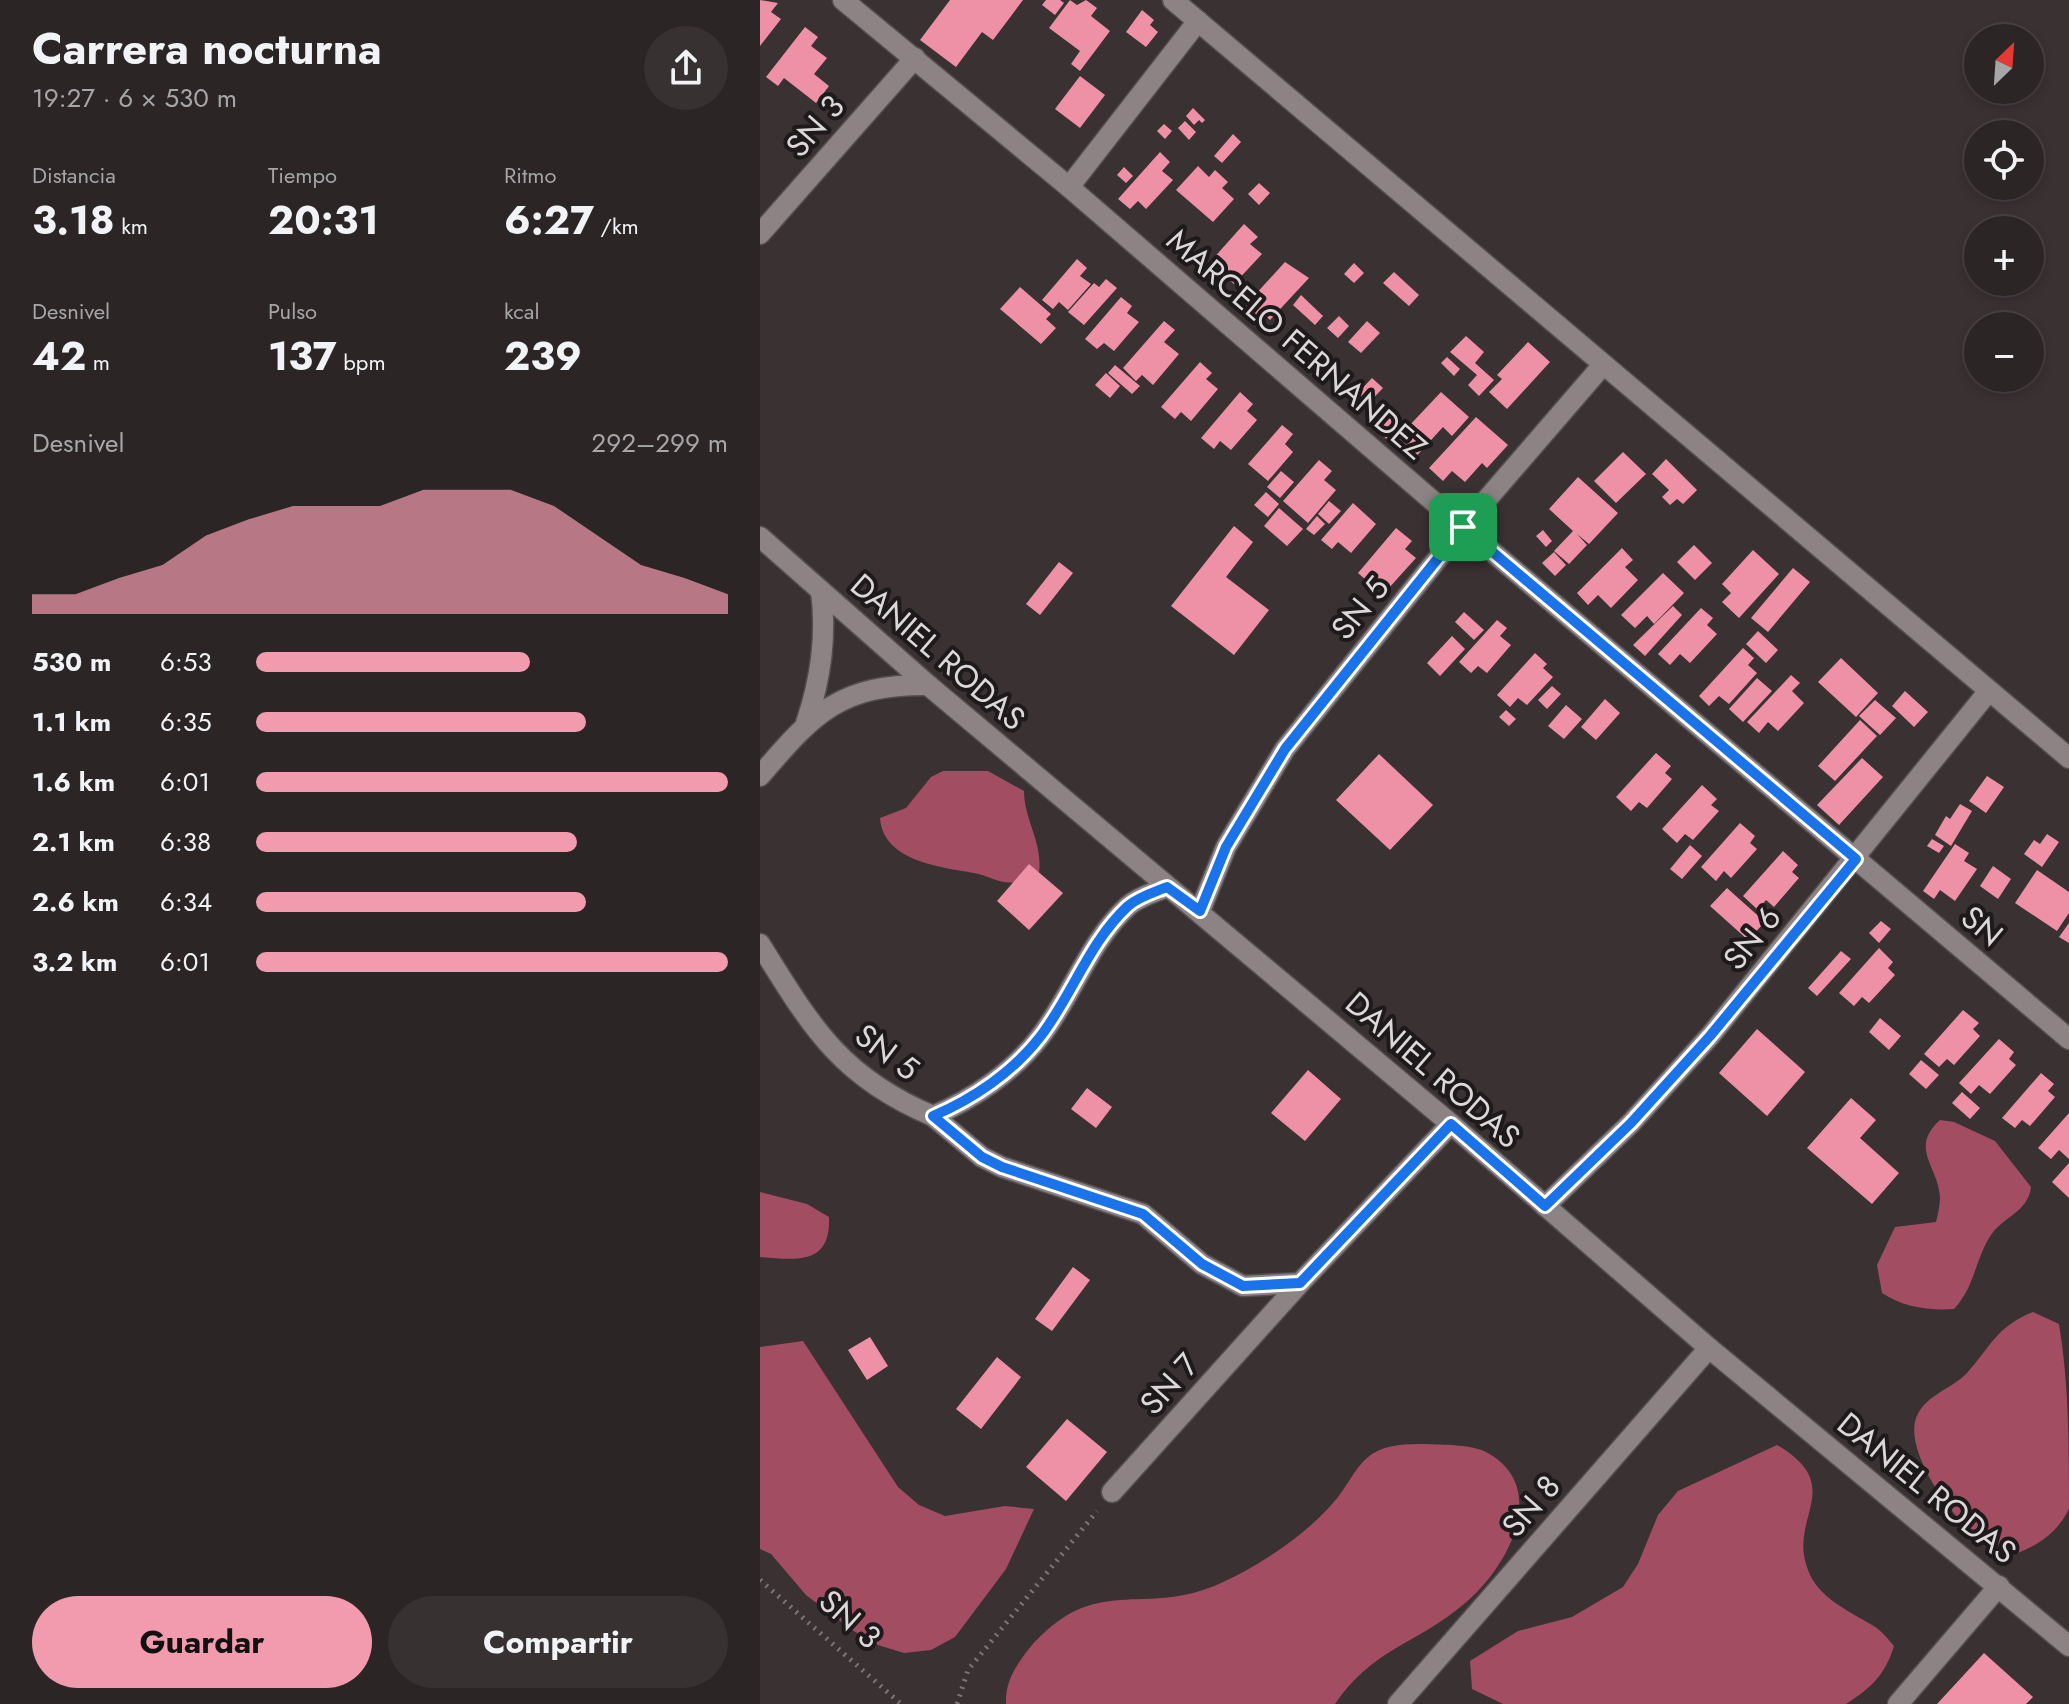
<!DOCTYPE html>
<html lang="es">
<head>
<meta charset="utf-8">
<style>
  :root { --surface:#2c2526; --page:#383132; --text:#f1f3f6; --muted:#a6a5a7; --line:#484243; --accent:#f29aae }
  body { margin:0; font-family:Jost,sans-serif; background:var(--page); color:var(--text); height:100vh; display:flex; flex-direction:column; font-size:30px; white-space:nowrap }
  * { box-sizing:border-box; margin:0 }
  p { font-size:26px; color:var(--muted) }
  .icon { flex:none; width:44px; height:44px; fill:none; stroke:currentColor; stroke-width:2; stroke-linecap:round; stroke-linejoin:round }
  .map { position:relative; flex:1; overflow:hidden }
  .drawer { display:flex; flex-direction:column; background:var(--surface); width:760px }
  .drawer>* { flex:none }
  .needle { width:52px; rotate:25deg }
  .tools { position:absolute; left:1204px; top:24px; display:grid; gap:16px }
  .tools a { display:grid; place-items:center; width:80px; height:80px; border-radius:50%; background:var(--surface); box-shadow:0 4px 12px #0003,0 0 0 2px var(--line); font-size:40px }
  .pin { position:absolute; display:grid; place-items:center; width:68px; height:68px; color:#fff; margin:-34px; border-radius:16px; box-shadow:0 4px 12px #0006 }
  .round { display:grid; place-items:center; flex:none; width:84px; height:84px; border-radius:42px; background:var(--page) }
  .head { display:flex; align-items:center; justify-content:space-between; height:136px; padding:0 32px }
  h1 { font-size:44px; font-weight:700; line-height:60px }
  .stats { display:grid; grid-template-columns:repeat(3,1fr); gap:12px; height:136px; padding:8px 32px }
  .stats div { display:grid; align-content:center }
  .stats b { font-size:40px; font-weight:700 }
  .stats small { font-size:22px; font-weight:400 }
  .stats p { font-size:22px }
  .chart { height:224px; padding:16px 32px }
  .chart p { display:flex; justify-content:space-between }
  .chart svg { width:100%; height:144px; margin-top:8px; fill:var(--accent); opacity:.7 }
  .action { display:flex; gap:16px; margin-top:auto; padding:16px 32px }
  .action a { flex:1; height:92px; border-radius:48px; background:var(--accent); color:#111; font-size:32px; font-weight:700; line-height:92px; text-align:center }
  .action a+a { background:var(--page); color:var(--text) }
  ul { padding:0 32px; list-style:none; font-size:26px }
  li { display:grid; grid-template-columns:128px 96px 1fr; align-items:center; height:60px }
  li i { height:20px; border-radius:10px; background:var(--accent) }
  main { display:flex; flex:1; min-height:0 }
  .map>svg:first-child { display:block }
  .forest { fill:#a34d63 }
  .building { fill:#ee90a6 }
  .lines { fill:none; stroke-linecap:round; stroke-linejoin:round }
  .minor-casing { stroke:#554e4f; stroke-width:23 }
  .path { stroke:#7c7476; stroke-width:5; stroke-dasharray:2 6; stroke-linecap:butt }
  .minor { stroke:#8d8385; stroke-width:20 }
  .route-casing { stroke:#fff; stroke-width:16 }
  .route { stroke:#1a73e8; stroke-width:10 }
  .labels { text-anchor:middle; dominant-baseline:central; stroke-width:8; stroke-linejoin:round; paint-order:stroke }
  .street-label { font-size:32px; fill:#dcd7d8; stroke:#1e1a1b }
</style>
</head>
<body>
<main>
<section class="drawer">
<div class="head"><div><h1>Carrera nocturna</h1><p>19:27 · 6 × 530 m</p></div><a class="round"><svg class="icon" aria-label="share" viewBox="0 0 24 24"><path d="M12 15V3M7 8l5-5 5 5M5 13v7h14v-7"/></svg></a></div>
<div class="stats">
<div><p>Distancia</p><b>3.18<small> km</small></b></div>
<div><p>Tiempo</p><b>20:31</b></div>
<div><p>Ritmo</p><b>6:27<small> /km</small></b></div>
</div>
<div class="stats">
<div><p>Desnivel</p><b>42<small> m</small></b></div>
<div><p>Pulso</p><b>137<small> bpm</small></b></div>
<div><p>kcal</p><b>239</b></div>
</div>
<div class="chart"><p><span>Desnivel</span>292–299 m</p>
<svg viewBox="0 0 160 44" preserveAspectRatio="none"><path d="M0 44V38L10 38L20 33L30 29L40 20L50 15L60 11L70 11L80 11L90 6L100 6L110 6L120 11L130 20L140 29L150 33L160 38V44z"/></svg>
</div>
<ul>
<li><b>530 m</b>6:53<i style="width:58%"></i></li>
<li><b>1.1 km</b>6:35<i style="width:70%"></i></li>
<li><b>1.6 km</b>6:01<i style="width:100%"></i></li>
<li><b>2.1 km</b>6:38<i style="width:68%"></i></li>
<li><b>2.6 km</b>6:34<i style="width:70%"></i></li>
<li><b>3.2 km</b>6:01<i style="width:100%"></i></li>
</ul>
<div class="action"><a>Guardar</a><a>Compartir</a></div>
</section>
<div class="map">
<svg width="1309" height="1704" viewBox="0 0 1309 1704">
  <rect width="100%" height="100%" fill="#3a3133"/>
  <g class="forest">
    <path d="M183,771H228L264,791C264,820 283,842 279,873C272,876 263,881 256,882C240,885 228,875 214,873C180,867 123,861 120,818L146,808L171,777Z"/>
    <path d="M1180,1120L1194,1122L1235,1141L1271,1187C1268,1212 1244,1216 1231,1235C1215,1259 1215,1287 1194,1309C1169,1311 1143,1307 1122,1293L1117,1265L1135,1227L1176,1222C1178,1214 1180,1205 1180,1197C1178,1166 1149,1148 1180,1120Z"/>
    <path d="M0,1192L47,1204L69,1217C71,1265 37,1260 0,1257Z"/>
    <path d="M1273,1312L1299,1324C1309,1383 1309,1448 1309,1509C1297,1532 1282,1543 1258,1553C1242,1546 1224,1539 1209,1528C1186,1510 1148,1452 1155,1422C1161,1396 1191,1390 1207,1373C1232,1345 1236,1327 1273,1312Z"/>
    <polygon points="43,1341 138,1487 159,1505 185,1516 245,1506 274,1509 246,1569 195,1637 171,1650 144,1653 118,1645 92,1630 46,1595 11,1554 0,1549 0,1347"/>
    <path d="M665,1444C683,1445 710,1444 726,1452C792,1487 747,1569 704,1604C657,1644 613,1648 575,1704H246C245,1682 255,1667 268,1650C335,1570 383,1619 461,1583C503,1564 550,1532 578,1497C589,1483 597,1464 612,1454C627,1444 648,1444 665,1444Z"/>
    <path d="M1017,1445C1088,1487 1027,1517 1048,1570C1058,1598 1089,1611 1112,1625C1121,1630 1128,1639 1134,1646C1125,1675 1111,1688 1086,1704H743L712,1689L710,1661L758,1631L812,1617L863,1587L878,1564L898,1515L918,1491Z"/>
  </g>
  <g class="building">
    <polygon points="0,0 18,3 11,12 21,19 0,46"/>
    <polygon points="190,0 263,0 233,40 222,32 196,67 160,40"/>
    <polygon points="286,0 300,0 304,3 295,15 282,5"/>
    <polygon points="310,0 317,5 326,0 337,8 331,16 350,31 320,71 311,64 320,51 289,28"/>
    <polygon points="382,10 394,20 390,25 398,32 386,47 366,32"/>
    <polygon points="45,27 58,37 51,46 67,58 54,74 69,86 56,103 24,78 18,86 6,77"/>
    <polygon points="320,76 345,95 320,128 295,109"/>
    <polygon points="433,108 445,120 442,123 439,120 434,125 426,116"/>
    <polygon points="425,121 436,132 429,140 418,128"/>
    <polygon points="404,124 412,131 405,139 397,131"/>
    <polygon points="473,134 481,142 462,163 454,156"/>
    <polygon points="400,152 410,162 402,171 413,180 386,209 378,201 370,209 358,199"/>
    <polygon points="438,166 449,177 455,170 468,182 462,188 474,199 453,222 416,190"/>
    <polygon points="364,167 373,176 366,183 357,175"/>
    <polygon points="499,183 510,193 499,205 488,194"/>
    <polygon points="484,224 498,237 490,244 502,254 474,284 463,274 456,282 443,270"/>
    <polygon points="317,259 327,268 320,276 331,284 308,310 299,302 293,309 282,300"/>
    <polygon points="525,262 549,278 510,320 501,311 494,320 482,309"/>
    <polygon points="594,263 604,273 594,283 584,274"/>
    <polygon points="634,272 659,295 649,306 623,283"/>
    <polygon points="346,279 357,288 324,325 308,312 334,283 339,287"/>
    <polygon points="260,287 291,314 286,319 296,328 281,344 240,309"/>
    <polygon points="541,295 563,316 555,325 533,305"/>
    <polygon points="361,297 372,306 367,313 379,322 354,351 344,343 337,349 325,339"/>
    <polygon points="579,316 589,326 578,338 567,328"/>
    <polygon points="404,321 415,330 404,342 419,354 393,385 382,375 376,381 363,368"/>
    <polygon points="607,321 620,333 601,353 588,342"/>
    <polygon points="706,336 724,352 715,363 734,380 719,396 708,385 717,375 690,352"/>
    <polygon points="768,342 790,362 747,409 729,392 742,379 737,375"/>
    <polygon points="687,357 700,369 694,376 681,363"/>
    <polygon points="440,362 452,373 446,379 458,389 431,421 421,412 415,419 401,407"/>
    <polygon points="355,365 380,386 372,394 348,373"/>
    <polygon points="346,373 360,386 350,398 335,385"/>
    <polygon points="612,378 623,388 598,414 592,408 602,398 597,394"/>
    <polygon points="480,392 493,404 487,411 497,420 471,450 460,441 454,449 441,438"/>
    <polygon points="681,392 709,417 692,436 683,427 651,462 617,430 632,412 648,427"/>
    <polygon points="716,417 748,445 727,468 722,463 705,482 692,471 683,481 669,468"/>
    <polygon points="522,425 533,434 525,444 533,452 508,481 488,464"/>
    <polygon points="863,452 886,474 856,503 834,481"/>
    <polygon points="906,459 937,490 923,504 917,499 910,505 902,497 909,490 892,474"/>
    <polygon points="559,460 572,471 564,480 576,490 548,523 523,501"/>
    <polygon points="521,471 534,482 520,498 507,487"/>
    <polygon points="818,477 858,513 829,544 817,534 827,545 809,564 794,551 813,531 789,509"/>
    <polygon points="506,492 519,504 508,517 494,505"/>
    <polygon points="569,501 581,511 569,524 558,514"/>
    <polygon points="593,503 616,524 591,553 578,542 572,549 561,540"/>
    <polygon points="519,508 543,529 527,546 504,526"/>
    <polygon points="557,516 565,524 554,535 546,529"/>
    <polygon points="474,526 493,542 466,577 509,610 474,655 411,606"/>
    <polygon points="636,528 652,541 645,549 656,558 628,589 618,580 613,586 598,573"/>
    <polygon points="783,530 792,541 786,547 776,536"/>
    <polygon points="934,545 952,563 935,580 917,562"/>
    <polygon points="862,548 873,560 865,567 878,580 851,608 838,595 828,605 817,593"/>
    <polygon points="993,550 1019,574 979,618 962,602 971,593 962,584"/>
    <polygon points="794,552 806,565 795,576 782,563"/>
    <polygon points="299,562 313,573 280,615 266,604"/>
    <polygon points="1033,568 1050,582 1008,632 991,618"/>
    <polygon points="903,573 924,593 894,624 887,616 875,628 861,615"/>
    <polygon points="913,606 922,615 885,656 873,645"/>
    <polygon points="941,608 953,618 947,625 957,634 930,663 920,654 910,665 898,654"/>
    <polygon points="704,612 724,630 714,640 695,622"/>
    <polygon points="737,620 747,628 740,636 751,645 727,673 718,666 711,673 699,662"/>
    <polygon points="998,631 1018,650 1006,663 986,644"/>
    <polygon points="692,636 705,649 680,676 667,663"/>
    <polygon points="983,648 994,658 988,665 997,673 969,704 959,696 949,706 939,696"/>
    <polygon points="775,653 787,664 783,668 793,677 767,705 758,698 750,707 737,695"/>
    <polygon points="1081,658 1118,693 1096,717 1058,682"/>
    <polygon points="1031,675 1040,683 1032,691 1044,703 1018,731 1008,722 999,733 987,722"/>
    <polygon points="997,678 1012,691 983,722 969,709"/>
    <polygon points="792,686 801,694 787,709 778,700"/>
    <polygon points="1145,691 1168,712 1154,727 1132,706"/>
    <polygon points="845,699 860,713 836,740 821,727"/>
    <polygon points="1115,700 1136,718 1120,735 1099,716"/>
    <polygon points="806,705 822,719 804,739 788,726"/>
    <polygon points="746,710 756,719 749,726 739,717"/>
    <polygon points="1100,720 1117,736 1075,781 1058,766"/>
    <polygon points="896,753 911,766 905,773 912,779 887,808 879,802 871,811 856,797"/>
    <polygon points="619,754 673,805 630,850 576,800"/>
    <polygon points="1102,758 1123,777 1079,825 1057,805"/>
    <polygon points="1227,776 1244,787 1226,813 1209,801"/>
    <polygon points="942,785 957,799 951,805 959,811 933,840 925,834 917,843 902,829"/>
    <polygon points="1200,804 1212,811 1191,846 1175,835 1186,816 1190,819"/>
    <polygon points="980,823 995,836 990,843 997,849 971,878 964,871 956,881 941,867"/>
    <polygon points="1287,834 1299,842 1282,867 1264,854 1274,840 1280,844"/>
    <polygon points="1172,839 1184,846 1179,853 1167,846"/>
    <polygon points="1195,844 1209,853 1204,861 1217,869 1195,901 1180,890 1174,899 1163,891"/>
    <polygon points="930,845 942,856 922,879 910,869"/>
    <polygon points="1023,851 1038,865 1032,872 1039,878 1014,907 1006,900 998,910 983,896"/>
    <polygon points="269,864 303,893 269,930 237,901"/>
    <polygon points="1233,866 1251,879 1238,899 1220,886"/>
    <polygon points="1277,870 1309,892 1309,913 1297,931 1255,903"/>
    <polygon points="967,888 1005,922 988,940 950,906"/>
    <polygon points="1121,921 1131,929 1119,943 1109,933"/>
    <polygon points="1309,923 1309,943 1299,937"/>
    <polygon points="1119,948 1133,962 1128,968 1135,975 1109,1003 1102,997 1094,1006 1079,993"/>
    <polygon points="1081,951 1091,959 1057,996 1048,988"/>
    <polygon points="1203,1010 1219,1023 1213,1029 1220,1036 1194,1065 1187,1059 1179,1067 1164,1054"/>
    <polygon points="1120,1018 1141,1036 1129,1050 1109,1032"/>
    <polygon points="997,1029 1045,1072 1007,1116 959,1073"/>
    <polygon points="1239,1039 1254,1052 1249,1059 1256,1065 1230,1094 1219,1085 1211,1094 1199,1083"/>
    <polygon points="1161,1060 1179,1075 1166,1089 1149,1074"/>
    <polygon points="548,1070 581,1099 545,1141 511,1113"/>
    <polygon points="1281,1073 1294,1084 1288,1091 1295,1097 1270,1126 1262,1120 1255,1128 1242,1118"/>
    <polygon points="327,1088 352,1107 336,1128 311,1109"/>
    <polygon points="1202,1092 1220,1108 1210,1119 1192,1103"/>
    <polygon points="1091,1098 1116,1120 1100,1138 1139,1173 1112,1204 1047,1148"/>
    <polygon points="1309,1113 1309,1159 1299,1150 1291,1159 1278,1148"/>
    <polygon points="1309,1163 1309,1198 1292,1182"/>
    <polygon points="313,1267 330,1280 292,1331 275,1319"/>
    <polygon points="110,1337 128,1366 107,1380 88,1350"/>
    <polygon points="237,1357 261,1377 221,1429 196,1409"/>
    <polygon points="307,1419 347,1452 306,1501 266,1467"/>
    <polygon points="1224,1653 1273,1697 1266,1704 1177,1704"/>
  </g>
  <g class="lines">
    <g class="minor-casing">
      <g id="minor">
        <polyline points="83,0 309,187 703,527 1309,1039"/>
        <polyline points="413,0 1309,758"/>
        <polyline points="309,187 438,21"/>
        <polyline points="0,234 155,58"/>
        <polyline points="0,537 168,685 691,1124 949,1348 1309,1646"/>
        <path d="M46,723C61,679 67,637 61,591"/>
        <path d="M0,776C54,713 80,684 168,685"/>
        <polyline points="440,911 466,847 525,749 703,527 842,366"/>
        <path d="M0,944C51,1026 80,1077 173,1116C213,1099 253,1072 280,1037C312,996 329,942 368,906C378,897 395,892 407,887"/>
        <polyline points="173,1116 222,1157 242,1167 383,1214 442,1264 483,1286 540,1283"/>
        <polyline points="785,1206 871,1123 950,1036 1228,692"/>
        <polyline points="352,1492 540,1283 691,1124"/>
        <polyline points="638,1704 949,1348"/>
        <polyline points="1138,1704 1239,1586"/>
      </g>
    </g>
    <g class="path">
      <polyline points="0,1580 141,1704"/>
      <polyline points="197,1704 208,1670 337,1511"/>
    </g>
    <use href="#minor" class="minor"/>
  </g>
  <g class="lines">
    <g class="route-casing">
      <path id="route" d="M703,527L1096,859L950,1036L871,1123L785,1206L691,1124L540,1283L483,1286L442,1264L383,1214L242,1167L222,1157L173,1116C213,1099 253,1072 280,1037C312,996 329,942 368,906C378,897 395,892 407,887L440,911L466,847L525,749Z"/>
    </g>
    <use href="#route" class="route"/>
  </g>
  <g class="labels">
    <g class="street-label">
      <text transform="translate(55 126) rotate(-49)">SN 3</text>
      <text transform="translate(537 344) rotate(41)">MARCELO FERNANDEZ</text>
      <text transform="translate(600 608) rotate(-51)">SN 5</text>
      <text transform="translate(178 652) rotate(41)">DANIEL RODAS</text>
      <text transform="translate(1222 926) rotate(40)">SN</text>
      <text transform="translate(992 938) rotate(-51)">SN 6</text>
      <text transform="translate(127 1052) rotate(37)">SN 5</text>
      <text transform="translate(673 1070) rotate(41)">DANIEL RODAS</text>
      <text transform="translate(409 1384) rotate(-48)">SN 7</text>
      <text transform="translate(1167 1488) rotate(39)">DANIEL RODAS</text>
      <text transform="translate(771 1506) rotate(-49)">SN 8</text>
      <text transform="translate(90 1619) rotate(42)">SN 3</text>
    </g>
  </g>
</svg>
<div class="tools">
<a><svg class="needle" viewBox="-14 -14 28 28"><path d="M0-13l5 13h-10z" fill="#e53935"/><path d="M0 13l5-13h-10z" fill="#a6a5a7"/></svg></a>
<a><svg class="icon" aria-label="locate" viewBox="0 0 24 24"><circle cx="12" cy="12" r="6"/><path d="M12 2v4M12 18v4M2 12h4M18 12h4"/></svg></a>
<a>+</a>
<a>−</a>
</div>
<div class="pin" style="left:703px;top:527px;background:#1e9e55"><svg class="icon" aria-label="arrive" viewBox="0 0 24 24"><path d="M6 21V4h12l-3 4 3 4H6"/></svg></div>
</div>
</main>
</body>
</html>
